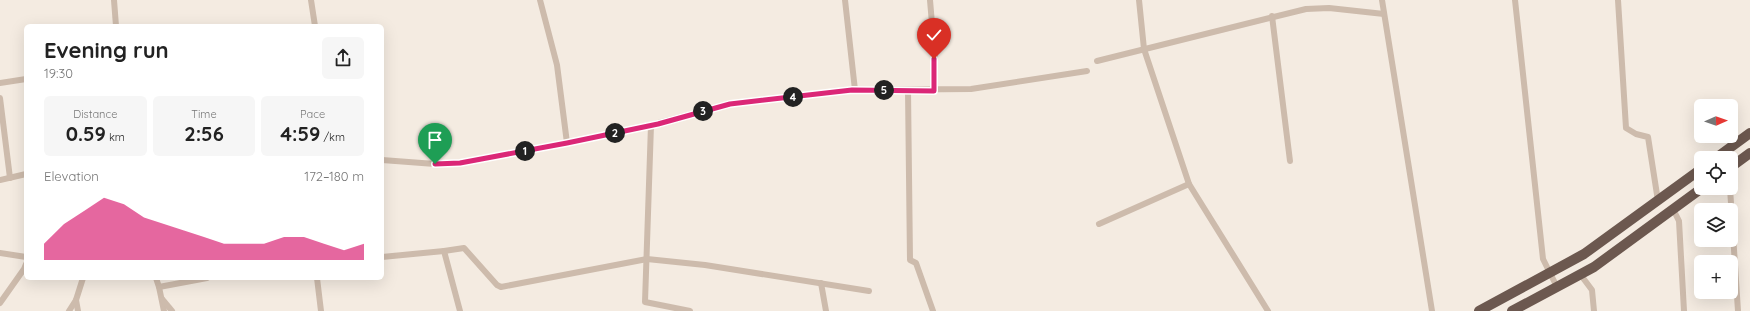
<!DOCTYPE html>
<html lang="en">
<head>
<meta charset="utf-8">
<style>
  :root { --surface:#fff; --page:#f6f6f6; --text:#222; --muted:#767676; --accent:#db2777 }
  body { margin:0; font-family:Quicksand,sans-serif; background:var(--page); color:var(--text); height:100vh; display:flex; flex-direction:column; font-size:15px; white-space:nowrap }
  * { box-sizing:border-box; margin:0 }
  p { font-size:13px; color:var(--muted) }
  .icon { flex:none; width:22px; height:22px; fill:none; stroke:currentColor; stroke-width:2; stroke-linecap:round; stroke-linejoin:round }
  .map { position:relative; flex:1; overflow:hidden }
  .panel { position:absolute; left:24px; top:24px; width:360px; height:256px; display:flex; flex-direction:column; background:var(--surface); border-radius:6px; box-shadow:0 4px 16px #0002 }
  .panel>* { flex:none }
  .needle { width:26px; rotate:88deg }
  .fabs { position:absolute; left:1694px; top:99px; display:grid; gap:8px }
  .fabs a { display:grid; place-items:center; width:44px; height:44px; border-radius:6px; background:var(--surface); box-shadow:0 4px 16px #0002; font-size:20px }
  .pin { position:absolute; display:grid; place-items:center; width:34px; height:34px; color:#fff; margin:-41px -17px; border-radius:50% 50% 50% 0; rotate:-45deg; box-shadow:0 0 4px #0007 }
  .pin .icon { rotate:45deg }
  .km { position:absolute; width:20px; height:20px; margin:-10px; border-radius:50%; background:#222; color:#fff; font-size:11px; line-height:20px; text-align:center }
  .round { display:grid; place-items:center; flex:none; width:42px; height:42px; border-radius:6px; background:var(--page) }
  .summary { display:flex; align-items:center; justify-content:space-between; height:68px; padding:0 20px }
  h1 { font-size:22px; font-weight:800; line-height:30px }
  .stats { display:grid; grid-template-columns:repeat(3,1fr); gap:6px; height:68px; padding:4px 20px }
  .stats div { display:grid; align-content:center; border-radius:6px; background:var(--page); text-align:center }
  .stats b { font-size:20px; font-weight:800 }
  .stats small { font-size:11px; font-weight:400 }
  .stats p { font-size:11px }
  .chart { height:112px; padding:8px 20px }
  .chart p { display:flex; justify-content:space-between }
  .chart svg { width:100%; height:72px; margin-top:4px; fill:var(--accent); opacity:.7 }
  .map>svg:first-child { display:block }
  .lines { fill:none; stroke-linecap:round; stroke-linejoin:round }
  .minor { stroke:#cdbbac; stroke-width:6 }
  .trunk { stroke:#6c584f; stroke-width:10 }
  .route-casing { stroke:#fff; stroke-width:8 }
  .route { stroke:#db2777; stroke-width:5 }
</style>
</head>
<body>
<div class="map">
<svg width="1750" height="311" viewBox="0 0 1750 311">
  <rect width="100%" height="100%" fill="#f4ebe1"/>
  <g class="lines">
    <g class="minor">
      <polyline points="114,0 116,26"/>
      <polyline points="311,0 315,26"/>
      <polyline points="540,0 557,65 567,143"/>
      <polyline points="845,0 855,90"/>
      <polyline points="930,0 935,59 934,91"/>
      <polyline points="1139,0 1144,49 1189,184 1268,311"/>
      <polyline points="1382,0 1432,311"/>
      <polyline points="1515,0 1543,259 1557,287"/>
      <polyline points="1618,0 1626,128 1636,134 1648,137 1658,201"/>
      <polyline points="1272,16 1290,161"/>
      <polyline points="1097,61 1306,9 1329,8 1384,14"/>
      <polyline points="0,83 26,79"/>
      <polyline points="908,90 910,260 916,263 933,311"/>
      <polyline points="0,98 10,178"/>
      <polyline points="651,125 645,302 690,311"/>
      <polyline points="382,160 435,164 460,163 567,143 651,125 730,104 852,90 971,89 1087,71"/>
      <polyline points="0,180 26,174"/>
      <polyline points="1730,188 1738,311"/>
      <polyline points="1673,209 1679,221 1684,311"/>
      <polyline points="1099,224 1189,184"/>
      <polyline points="444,251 464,248 497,285 501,287 647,259 705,265 869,291"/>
      <polyline points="0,253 26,257"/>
      <polyline points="382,257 444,251 460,311"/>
      <polyline points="1580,274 1592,290 1594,311"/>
      <polyline points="156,278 159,287 164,311"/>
      <polyline points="317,278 321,311"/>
      <polyline points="821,283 826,311"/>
      <polyline points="159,287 207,278"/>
      <polyline points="162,299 172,311"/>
      <polyline points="76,300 78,311"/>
      <polyline points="0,303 24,269 26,264"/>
      <polyline points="69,311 76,300 83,278"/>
    </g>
    <g class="trunk">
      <polyline points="1716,158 1750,133"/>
      <polyline points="1731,167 1750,153"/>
      <polyline points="1479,311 1584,254 1701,169"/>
      <polyline points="1512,311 1594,267 1702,188"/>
    </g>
  </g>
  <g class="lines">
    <g class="route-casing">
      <polyline id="route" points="435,164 460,163 567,143 658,124 730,104 852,90 934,91 934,59"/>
    </g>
    <use href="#route" class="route"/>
  </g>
</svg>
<div class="fabs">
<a><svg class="needle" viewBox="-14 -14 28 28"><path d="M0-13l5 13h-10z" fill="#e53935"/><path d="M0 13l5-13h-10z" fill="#767676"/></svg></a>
<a><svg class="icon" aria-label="locate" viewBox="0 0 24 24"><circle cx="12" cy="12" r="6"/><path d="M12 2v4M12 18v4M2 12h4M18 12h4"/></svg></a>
<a><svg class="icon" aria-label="layers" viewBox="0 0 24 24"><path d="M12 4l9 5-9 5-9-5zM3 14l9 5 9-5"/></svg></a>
<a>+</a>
</div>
<div class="pin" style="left:435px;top:164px;background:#1e9e55"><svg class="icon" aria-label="arrive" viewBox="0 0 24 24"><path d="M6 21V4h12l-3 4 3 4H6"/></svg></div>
<div class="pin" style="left:934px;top:59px;background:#d93025"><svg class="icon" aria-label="check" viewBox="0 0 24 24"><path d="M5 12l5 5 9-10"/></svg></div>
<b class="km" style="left:525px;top:151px">1</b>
<b class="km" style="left:615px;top:133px">2</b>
<b class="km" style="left:703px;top:111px">3</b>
<b class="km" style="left:793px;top:97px">4</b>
<b class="km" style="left:884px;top:90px">5</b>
<section class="panel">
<div class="summary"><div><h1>Evening run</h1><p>19:30</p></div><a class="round"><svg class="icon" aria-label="share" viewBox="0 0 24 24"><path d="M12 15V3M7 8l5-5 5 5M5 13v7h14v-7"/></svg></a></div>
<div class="stats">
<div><p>Distance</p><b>0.59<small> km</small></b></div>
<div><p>Time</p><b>2:56</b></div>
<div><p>Pace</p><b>4:59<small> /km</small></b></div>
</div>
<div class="chart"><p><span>Elevation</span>172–180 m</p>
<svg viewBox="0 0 160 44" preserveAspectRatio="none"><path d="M0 44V34L10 22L20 14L30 6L40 10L50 18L60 22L70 26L80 30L90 34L100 34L110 34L120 30L130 30L140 34L150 38L160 34V44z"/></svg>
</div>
</section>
</div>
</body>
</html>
